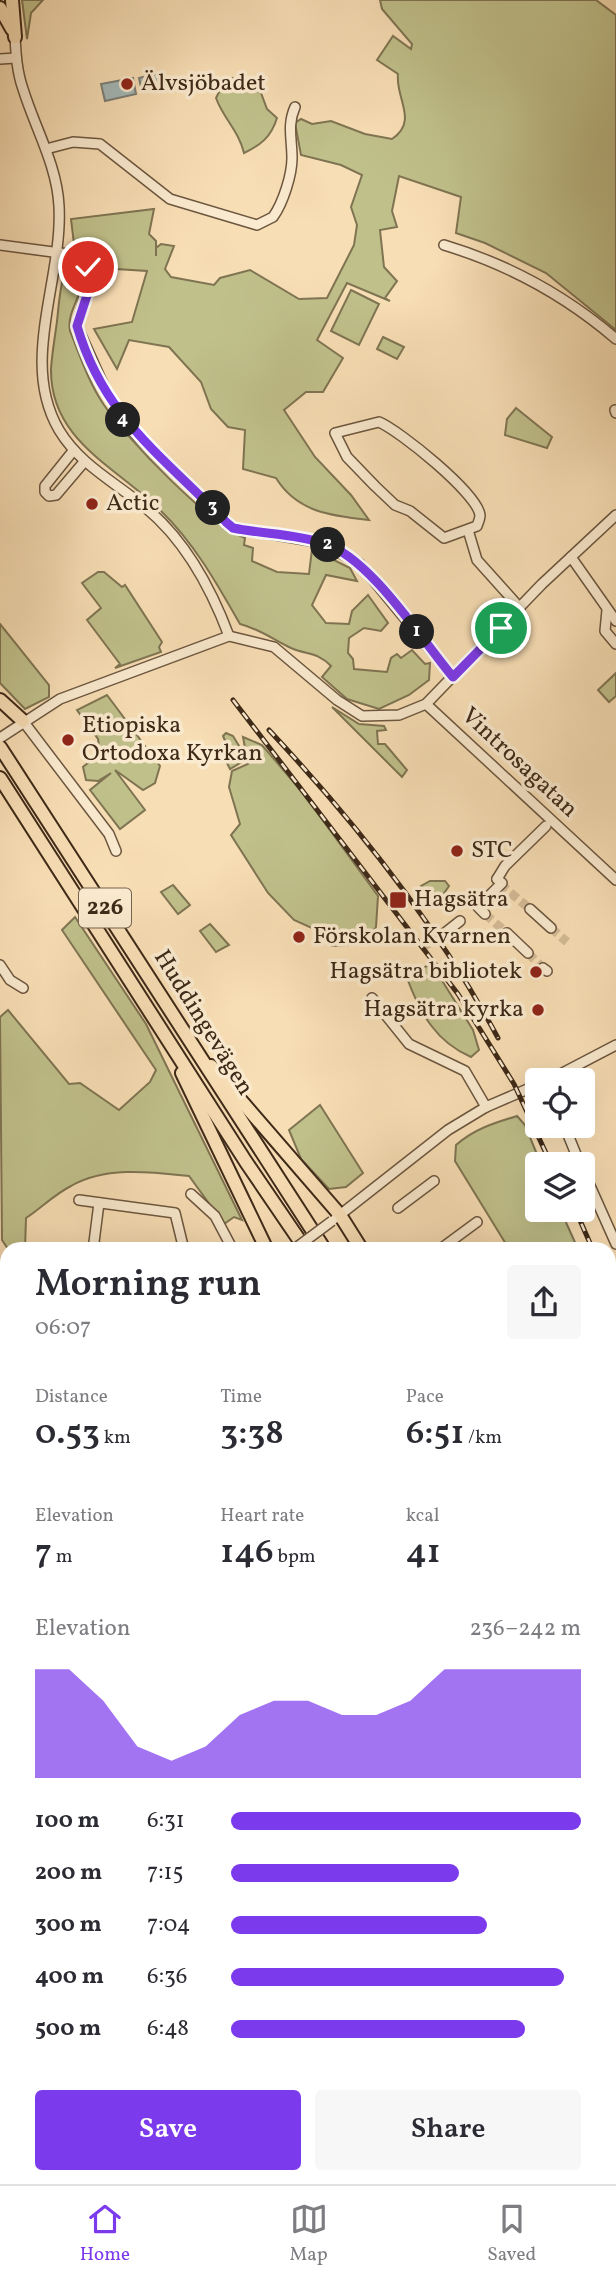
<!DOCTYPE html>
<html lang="en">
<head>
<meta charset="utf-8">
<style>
  :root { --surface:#fff; --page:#f7f7f7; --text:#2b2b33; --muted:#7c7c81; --line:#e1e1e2; --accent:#7c3aed }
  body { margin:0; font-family:Vollkorn,serif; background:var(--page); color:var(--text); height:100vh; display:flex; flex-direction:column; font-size:26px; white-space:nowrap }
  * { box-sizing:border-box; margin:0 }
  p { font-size:23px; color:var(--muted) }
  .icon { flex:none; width:38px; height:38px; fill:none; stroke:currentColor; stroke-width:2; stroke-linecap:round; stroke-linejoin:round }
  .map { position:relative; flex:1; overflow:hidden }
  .details { position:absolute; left:0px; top:1242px; width:616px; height:942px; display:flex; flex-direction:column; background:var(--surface); border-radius:21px 21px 0 0; box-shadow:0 7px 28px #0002 }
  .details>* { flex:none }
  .controls { position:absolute; left:525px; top:1068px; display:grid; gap:14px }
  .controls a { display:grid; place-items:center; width:70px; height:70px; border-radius:7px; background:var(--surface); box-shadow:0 7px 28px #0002; font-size:35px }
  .pin { position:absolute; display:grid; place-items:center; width:60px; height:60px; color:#fff; margin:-30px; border:4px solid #fff; border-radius:50%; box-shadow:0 2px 7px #0007 }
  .km { position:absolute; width:35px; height:35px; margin:-18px; border-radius:50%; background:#222; color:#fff; font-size:19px; line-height:35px; text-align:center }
  .round { display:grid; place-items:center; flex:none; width:74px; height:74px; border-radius:7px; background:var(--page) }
  .head { display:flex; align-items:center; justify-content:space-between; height:119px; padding:0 35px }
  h1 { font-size:38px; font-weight:600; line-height:52px }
  .figures { display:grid; grid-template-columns:repeat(3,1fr); gap:10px; height:119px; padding:7px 35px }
  .figures div { display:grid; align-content:center }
  .figures b { font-size:35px; font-weight:600 }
  .figures small { font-size:19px; font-weight:400 }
  .figures p { font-size:19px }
  .chart { height:196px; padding:14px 35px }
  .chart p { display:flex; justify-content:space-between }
  .chart svg { width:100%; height:126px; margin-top:7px; fill:var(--accent); opacity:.7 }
  .action { display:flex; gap:14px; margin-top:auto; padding:14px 35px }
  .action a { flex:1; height:80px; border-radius:7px; background:var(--accent); color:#fff; font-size:28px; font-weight:600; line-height:80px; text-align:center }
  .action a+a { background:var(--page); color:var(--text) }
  ul { padding:0 35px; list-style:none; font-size:23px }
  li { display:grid; grid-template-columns:112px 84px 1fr; align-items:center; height:52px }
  li i { height:18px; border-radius:9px; background:var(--accent) }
  .menu { display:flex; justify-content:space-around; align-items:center; height:98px; border-top:2px solid var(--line); background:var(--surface); font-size:19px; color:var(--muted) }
  .menu a { display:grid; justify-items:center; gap:4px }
  .menu .on { color:var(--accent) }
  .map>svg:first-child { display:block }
  .green { fill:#c0c08b; stroke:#7f7452; stroke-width:2 }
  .water { fill:#a3b9b9; stroke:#7b7f79; stroke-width:2 }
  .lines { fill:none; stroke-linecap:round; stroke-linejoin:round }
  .minor-tunnel { stroke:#d3ba96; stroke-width:9; stroke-dasharray:9 4.5; stroke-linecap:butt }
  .minor-casing { stroke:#6c563f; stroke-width:12 }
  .major-casing { stroke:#3e2918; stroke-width:16 }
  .minor { stroke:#faeacf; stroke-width:9 }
  .major { stroke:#f8deb5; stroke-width:12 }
  .rail-casing { stroke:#3e2918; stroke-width:5 }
  .rail { stroke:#faeacf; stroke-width:2.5; stroke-dasharray:8; stroke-linecap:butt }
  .minor-bridge-casing { stroke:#6c563f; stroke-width:12; stroke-linecap:butt }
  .minor-bridge { stroke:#faeacf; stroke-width:9 }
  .route-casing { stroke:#fff; stroke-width:14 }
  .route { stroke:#7c3aed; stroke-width:9 }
  .poi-dot { fill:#8f2418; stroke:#faeacf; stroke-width:2.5 }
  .labels { text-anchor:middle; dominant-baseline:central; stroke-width:7; stroke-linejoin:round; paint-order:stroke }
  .shield { fill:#faeacf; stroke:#76634f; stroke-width:2 }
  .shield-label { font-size:23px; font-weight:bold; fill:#3e2918 }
  .poi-label { font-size:24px; fill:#3e2918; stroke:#faeacf; text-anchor:start }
  .street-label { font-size:24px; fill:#3e2918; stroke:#faeacf }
</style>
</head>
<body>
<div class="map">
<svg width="616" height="2184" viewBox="0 0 616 2184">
  <rect width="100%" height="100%" fill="#f8deb5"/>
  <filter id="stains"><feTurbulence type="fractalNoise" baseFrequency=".00286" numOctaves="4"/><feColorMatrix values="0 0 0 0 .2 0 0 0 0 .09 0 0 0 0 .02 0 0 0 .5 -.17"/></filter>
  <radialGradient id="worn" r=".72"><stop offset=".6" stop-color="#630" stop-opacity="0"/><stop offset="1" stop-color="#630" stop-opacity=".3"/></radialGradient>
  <g class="green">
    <polygon points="22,0 43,0 31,13 27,39"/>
    <path d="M380,0H596L616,15V330L546,273L485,243L456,233L461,197L399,176L392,211L397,227L380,230L384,267L397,281L385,298L390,301L347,283L317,340L343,358L323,392H306L284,410L315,457L351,495L369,520C331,516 297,512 276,478L243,469L245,430L228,427L211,409L201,382L169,347L129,340L117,369L94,329L132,322L147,271L100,268L84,248L74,244L71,219L154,209L149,234L156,241V256V248L161,244L174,246L165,269L171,277L214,285L220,278L250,270L299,299L327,298L354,245L357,225L351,207L362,175L341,165L301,155L295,123L301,119L312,124L331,121L365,134L392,139C419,121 395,98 398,74L377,60L393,36L411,49L412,44L382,9Z"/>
    <path d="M233,78L261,93L267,109L277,118C271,137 261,145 244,153C239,131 223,118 216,98L222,86Z"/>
    <path d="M70,264L82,274C85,293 66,311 70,331C80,356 89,383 104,405C126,438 209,524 245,538L244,545L253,548L252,561L277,572L309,574L312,549L350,568L357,581L326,575L312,605L326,623L349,624L352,611L368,595L388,623L381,631L364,628L349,638L348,653L353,659L354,669L387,672L391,658L397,654L401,658L412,650L425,664L430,663L429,680L409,695L379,709L347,699L322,677L331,666C318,652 307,655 291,648C274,640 260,629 240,624C217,584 195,544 161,511C117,467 50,441 51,369C52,353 55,337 57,321C59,305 60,276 70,264Z"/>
    <polygon points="351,290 379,304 359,345 331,331"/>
    <polygon points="383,337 404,347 397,359 377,349"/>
    <polygon points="516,408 552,437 547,448 505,435 507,419"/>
    <polygon points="98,572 104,572 122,587 125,585 162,642 159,647 161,652 115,668 120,664 87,620 101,608 82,583"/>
    <polygon points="0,624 49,685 49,697 25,709 0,683"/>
    <polygon points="616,673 616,696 609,702 598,690"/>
    <polygon points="107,695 160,766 155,783 143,790 115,770 145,810 120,829 90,790 111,773 98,781 86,780 83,767 100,753 98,739 77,710"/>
    <polygon points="332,707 359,724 384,726 386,730 377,731 378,744 385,744 407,770 402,777"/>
    <polygon points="226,733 233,736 247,759 243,737 262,745 302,792 378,896 376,927 365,944 332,946 312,928 294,920 268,893 231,835 240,824 229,787 232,771 248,764 247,759 230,769 221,751 226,743 223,736"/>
    <polygon points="430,881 445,881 449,886 440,899 427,903 421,886"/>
    <polygon points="173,885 190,905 178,914 161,892"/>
    <path d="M75,917L146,1024L242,1220L234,1217L224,1224L189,1176C151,1172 106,1166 71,1186C55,1194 41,1208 26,1218L25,1249H8L2,1240L0,1017L8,1010L69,1084L80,1083L119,1110L150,1082L156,1070L62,930Z"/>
    <polygon points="210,924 229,945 216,952 200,931"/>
    <path d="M427,966L436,971L473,1030L479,1050L471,1057C436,1042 420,1013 407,978L411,972Z"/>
    <polygon points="320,1105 363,1173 346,1187 329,1189 301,1159 289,1130"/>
    <path d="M517,1116L525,1125L541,1164H537V1209H560L578,1249H509L455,1161L456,1145C474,1129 494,1123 517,1116Z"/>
    <polygon points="0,1265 7,1274 7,1361 0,1350"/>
    <polygon points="616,1344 616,1450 609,1441 609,1345"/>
    <polygon points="0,1485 7,1498 7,1570 0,1567"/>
    <polygon points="612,1702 616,1732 616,1786 612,1786 609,1703"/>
    <polygon points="224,2177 365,2177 366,2184 225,2184"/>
  </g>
  <g class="water">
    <polygon points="164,72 167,86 142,92 139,78"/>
    <polygon points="133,78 136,94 105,101 101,84"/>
  </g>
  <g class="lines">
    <g class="minor-tunnel">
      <polyline points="500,884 530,909"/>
      <polyline points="485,914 507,933"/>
      <polyline points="551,928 567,942"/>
      <polyline points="421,948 441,936"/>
      <polyline points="528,953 543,968"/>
    </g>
    <g class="minor-casing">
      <g id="minor">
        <path d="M15,37C16,55 17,72 23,89C35,128 57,165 59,206C63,280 19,362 59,430C80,465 115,482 146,508C186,541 211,588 229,636"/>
        <polyline points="0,59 16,58"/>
        <path d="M46,149L73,142L100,144L170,199L257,225L273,217C283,203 292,175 292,158C292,139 287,125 295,107"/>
        <polyline points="0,245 68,254 84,261 90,276 77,326 106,391 121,417 137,435 233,528 323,543 360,564 453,677"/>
        <path d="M444,245C507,264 566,296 616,339"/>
        <polyline points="615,410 616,413"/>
        <path d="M379,422C400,431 477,493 480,515C480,519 478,523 477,526L444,538L410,511L395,505L375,486L347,457L335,433Z"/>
        <polyline points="73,451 45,486 45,492 49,496 56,495 84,462"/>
        <polyline points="468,530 477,560 520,608"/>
        <polyline points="571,557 616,621"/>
        <polyline points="607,610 605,631 616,644"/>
        <polyline points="426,704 616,880"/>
        <polyline points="23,721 109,834 116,851"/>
        <polyline points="0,738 60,699 229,636 274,647 337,700 362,716 399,715 426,704 542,584 616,515"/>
        <polyline points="497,879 505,866 546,826"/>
        <polyline points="530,909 551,928"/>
        <polyline points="485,914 478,907 502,883 497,879"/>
        <polyline points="507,933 528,953"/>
        <polyline points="441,936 460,921"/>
        <polyline points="0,965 10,980 23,988"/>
        <polyline points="543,968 547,971"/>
        <polyline points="372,998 409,1044 465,1071 486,1107"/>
        <polyline points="549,1080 616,1045"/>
        <polyline points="564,1125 580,1164"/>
        <polyline points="583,1170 616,1244"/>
        <polyline points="191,1194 215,1216 233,1250"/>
        <polyline points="79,1200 175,1213 184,1250"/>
        <polyline points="398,1208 434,1181"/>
        <polyline points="336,1218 448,1130 486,1107 537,1085"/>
        <polyline points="93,1250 99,1203"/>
        <polyline points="439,1250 477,1222"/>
        <polyline points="0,1402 7,1400"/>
        <polyline points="0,1409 7,1425"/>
        <polyline points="0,1625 7,1625"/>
        <polyline points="0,1729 7,1721"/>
        <polyline points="0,1893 7,1897"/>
        <polyline points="0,2011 7,2015"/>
        <polyline points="609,2123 616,2124"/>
        <polyline points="0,2147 7,2152"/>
        <polyline points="46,2177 61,2184"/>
        <polyline points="210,2177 212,2184"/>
        <polyline points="122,2184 150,2177"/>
        <polyline points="389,2184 390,2177"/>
      </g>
    </g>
    <g class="major-casing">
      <g id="major">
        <polyline points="12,0 15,37"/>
        <polyline points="0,8 12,29"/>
        <polyline points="0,700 23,721"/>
        <polyline points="0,747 325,1250"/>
        <polyline points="0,778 246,1162 306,1250"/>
        <polyline points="211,1066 340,1215 362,1250"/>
        <polyline points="182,1073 267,1250"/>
        <polyline points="609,1663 616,1690"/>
        <polyline points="609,1920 616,1892"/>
        <polyline points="493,2184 495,2177"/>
        <polyline points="509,2184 511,2177"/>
      </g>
    </g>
    <use href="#minor" class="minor"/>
    <use href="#major" class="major"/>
    <g class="rail-casing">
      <g id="rail">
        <polyline points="233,700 458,994 514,1084 551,1164"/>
        <path d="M269,730C356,823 438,926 498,1038"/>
        <polyline points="575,1209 593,1250"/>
        <polyline points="609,1287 616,1301"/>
      </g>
    </g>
    <use href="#rail" class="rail"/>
    <g class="minor-bridge-casing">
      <polyline id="minor-bridge" points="293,1250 332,1221"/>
    </g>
    <use href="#minor-bridge" class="minor-bridge"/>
  </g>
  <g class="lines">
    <g class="route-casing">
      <path id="route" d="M88,267L90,286L77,326C104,418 164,457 226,522L233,528C263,534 295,534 323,543C370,557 421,639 453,677L501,628"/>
    </g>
    <use href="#route" class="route"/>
  </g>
  <g class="poi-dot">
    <circle cx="127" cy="84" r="7"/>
    <circle cx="92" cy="504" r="7"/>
    <circle cx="68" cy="740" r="7"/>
    <circle cx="457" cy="851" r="7"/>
    <rect x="389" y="891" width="18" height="18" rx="3.5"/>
    <circle cx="299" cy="937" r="7"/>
    <circle cx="536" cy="972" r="7"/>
    <circle cx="538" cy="1010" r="7"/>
  </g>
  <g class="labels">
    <rect class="shield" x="79" y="888.5" width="52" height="39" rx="5"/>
    <g class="shield-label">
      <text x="105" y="908">226</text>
    </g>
    <g class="poi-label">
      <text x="141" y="84">Älvsjöbadet</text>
      <text x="106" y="504">Actic</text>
      <text x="82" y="726">Etiopiska<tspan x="82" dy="28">Ortodoxa Kyrkan</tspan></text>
      <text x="471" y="851">STC</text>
      <text x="414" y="900">Hagsätra</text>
      <text x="313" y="937">Förskolan Kvarnen</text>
      <text x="522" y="972" text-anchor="end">Hagsätra bibliotek</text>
      <text x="524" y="1010" text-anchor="end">Hagsätra kyrka</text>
    </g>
    <g class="street-label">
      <text transform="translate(519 763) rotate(43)">Vintrosagatan</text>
      <text transform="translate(203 1023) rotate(58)">Huddingevägen</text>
    </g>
  </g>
  <rect width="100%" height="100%" filter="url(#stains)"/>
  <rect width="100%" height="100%" fill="url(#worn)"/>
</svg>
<div class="controls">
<a><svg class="icon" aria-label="locate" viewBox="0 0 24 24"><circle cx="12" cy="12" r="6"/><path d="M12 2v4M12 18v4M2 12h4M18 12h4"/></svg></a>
<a><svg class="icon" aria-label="layers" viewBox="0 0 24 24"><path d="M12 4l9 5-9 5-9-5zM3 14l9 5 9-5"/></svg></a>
</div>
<div class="pin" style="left:501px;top:628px;background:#1e9e55"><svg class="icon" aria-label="arrive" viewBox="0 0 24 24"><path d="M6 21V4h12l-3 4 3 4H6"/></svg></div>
<div class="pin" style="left:88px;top:267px;background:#d93025"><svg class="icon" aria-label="check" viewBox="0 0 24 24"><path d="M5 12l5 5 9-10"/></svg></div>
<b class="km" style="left:417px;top:632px">1</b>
<b class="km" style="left:328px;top:545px">2</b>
<b class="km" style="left:213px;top:508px">3</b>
<b class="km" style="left:123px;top:420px">4</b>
<section class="details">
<div class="head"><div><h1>Morning run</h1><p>06:07</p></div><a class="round"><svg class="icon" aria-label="share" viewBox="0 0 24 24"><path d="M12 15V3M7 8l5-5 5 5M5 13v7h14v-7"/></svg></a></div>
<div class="figures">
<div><p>Distance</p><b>0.53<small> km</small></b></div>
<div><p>Time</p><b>3:38</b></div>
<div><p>Pace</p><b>6:51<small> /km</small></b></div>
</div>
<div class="figures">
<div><p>Elevation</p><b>7<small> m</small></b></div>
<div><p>Heart rate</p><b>146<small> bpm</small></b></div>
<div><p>kcal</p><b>41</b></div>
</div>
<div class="chart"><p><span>Elevation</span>236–242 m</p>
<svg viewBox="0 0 160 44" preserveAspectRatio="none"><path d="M0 44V6L10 6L20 17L30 33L40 38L50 33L60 22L70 17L80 17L90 22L100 22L110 17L120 6L130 6L140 6L150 6L160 6V44z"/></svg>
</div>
<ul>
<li><b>100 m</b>6:31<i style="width:100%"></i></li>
<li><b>200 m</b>7:15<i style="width:65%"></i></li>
<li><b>300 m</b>7:04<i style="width:73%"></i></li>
<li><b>400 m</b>6:36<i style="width:95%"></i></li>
<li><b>500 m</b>6:48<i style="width:84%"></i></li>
</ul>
<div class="action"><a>Save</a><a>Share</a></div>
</section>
</div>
<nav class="menu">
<a class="on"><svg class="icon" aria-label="home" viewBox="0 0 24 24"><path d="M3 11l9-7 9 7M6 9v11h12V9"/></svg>Home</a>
<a><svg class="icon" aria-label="map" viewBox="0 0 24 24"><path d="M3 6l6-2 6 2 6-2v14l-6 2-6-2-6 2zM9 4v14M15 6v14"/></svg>Map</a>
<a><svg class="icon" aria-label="saved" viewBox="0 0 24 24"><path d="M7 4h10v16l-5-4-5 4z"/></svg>Saved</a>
</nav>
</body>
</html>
